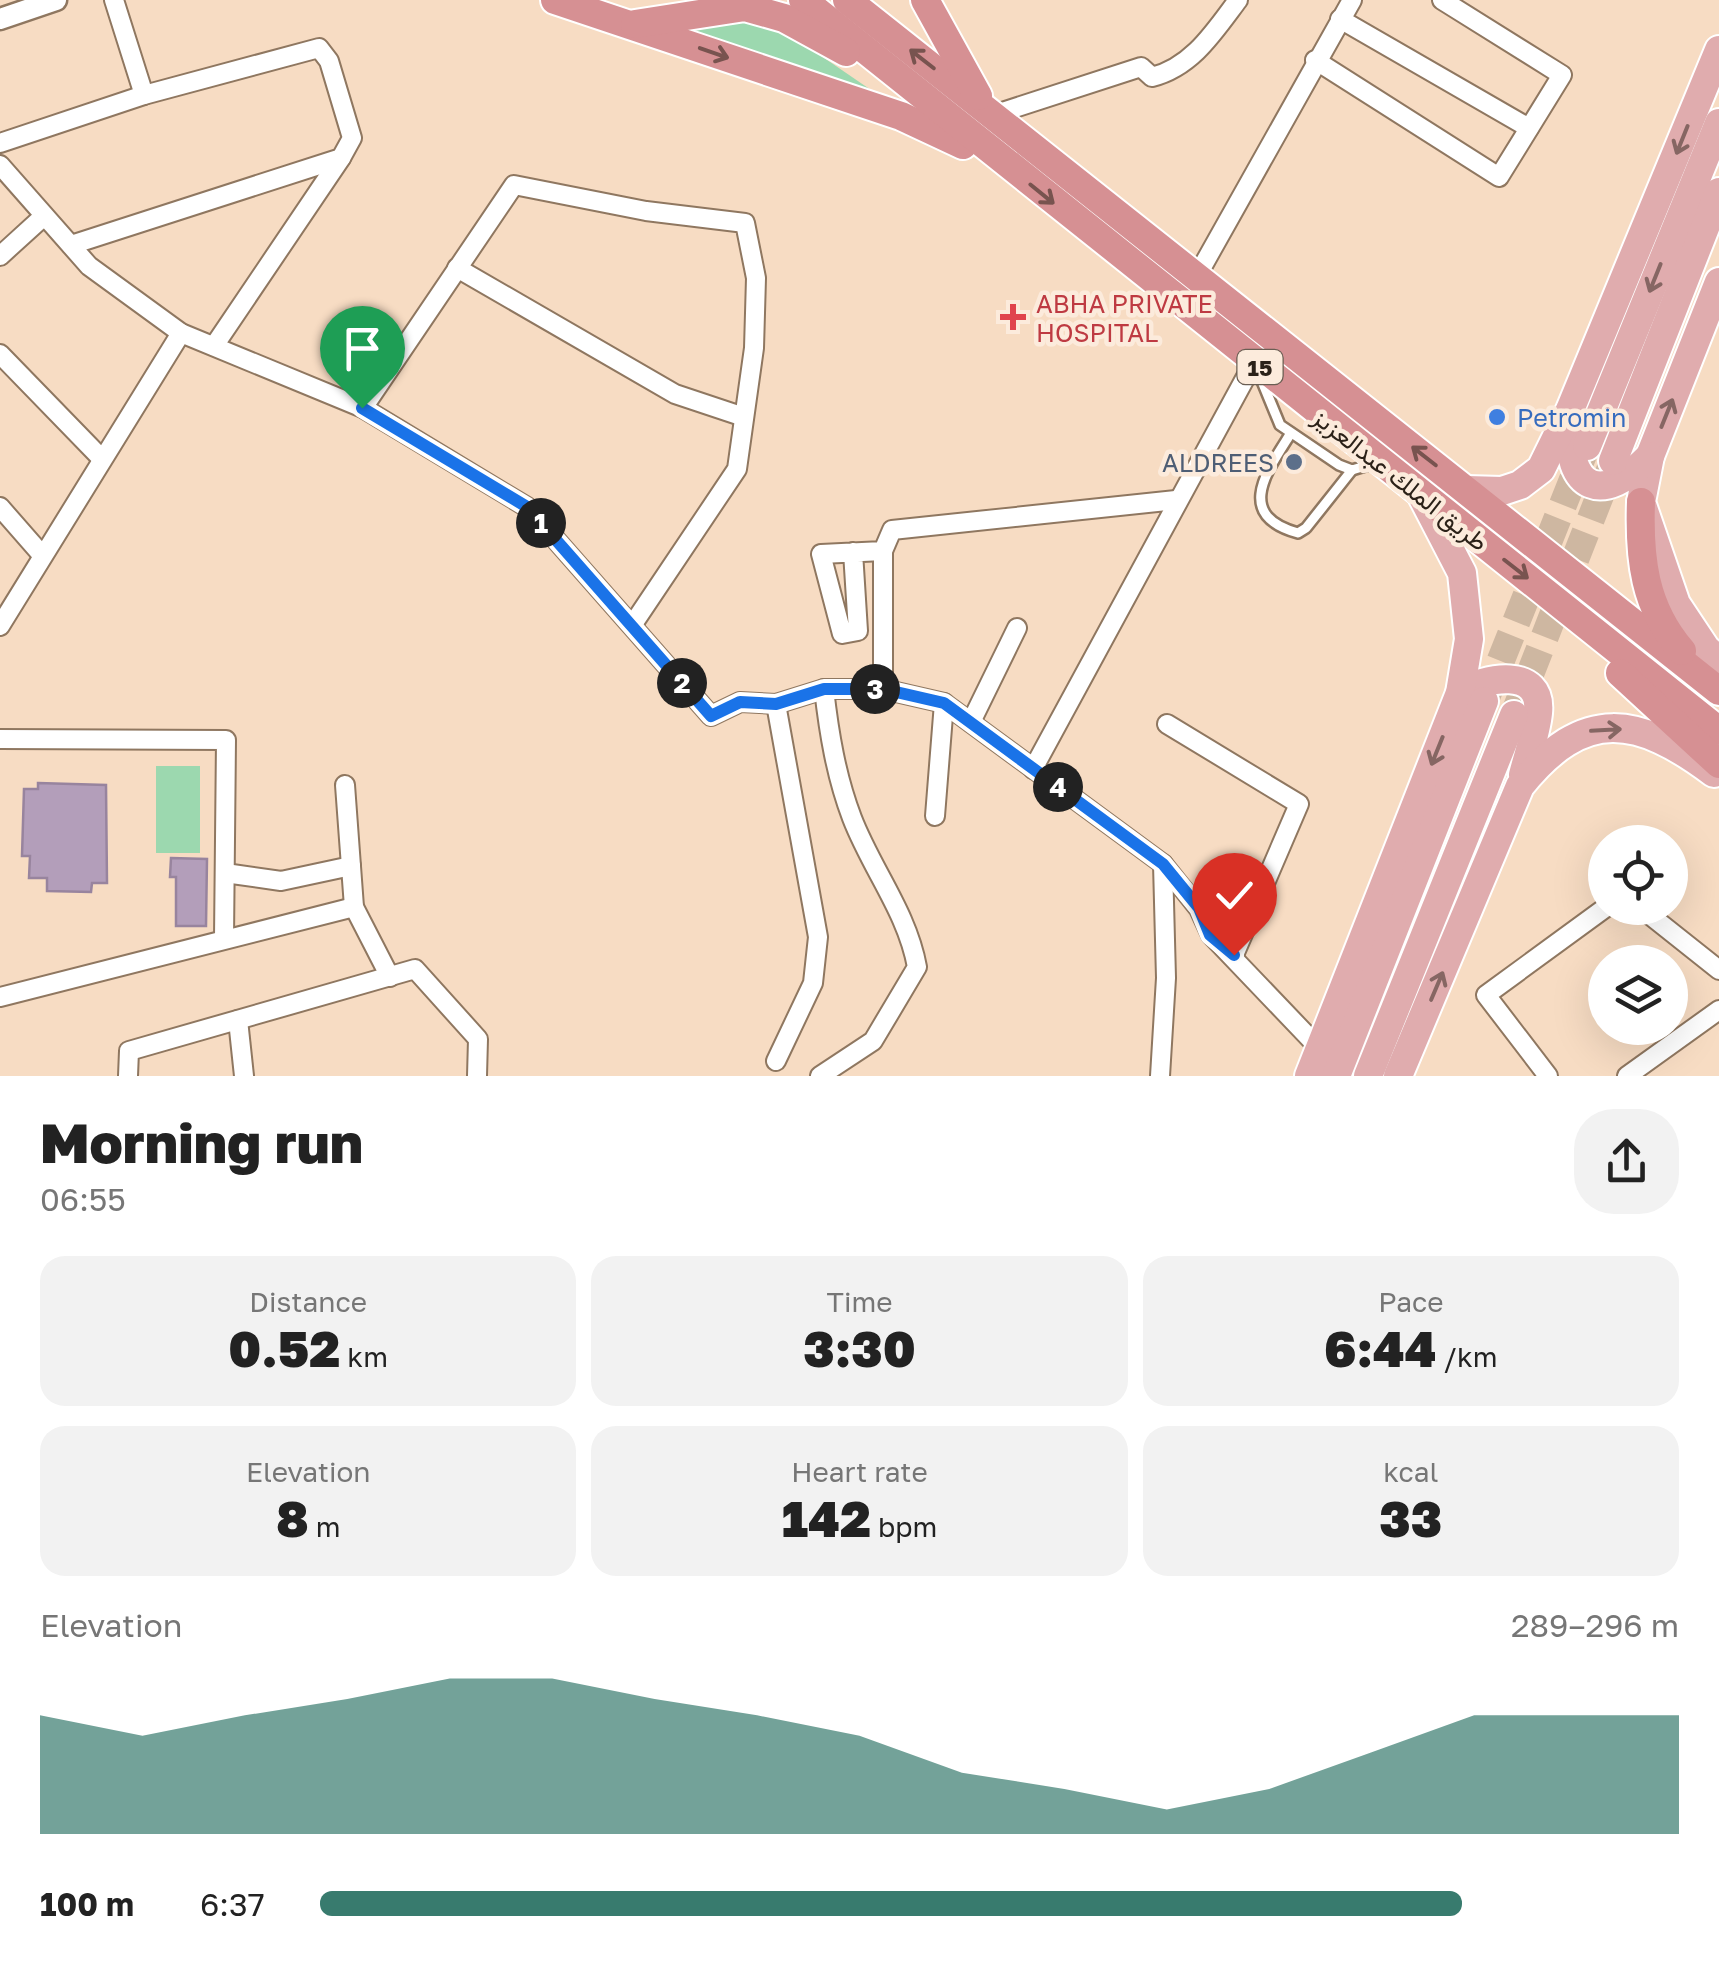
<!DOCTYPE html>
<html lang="en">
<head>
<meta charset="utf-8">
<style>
  :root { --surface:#fff; --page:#f2f2f2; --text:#222; --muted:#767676; --accent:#387b6e }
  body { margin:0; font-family:"Golos Text",Vazirmatn,sans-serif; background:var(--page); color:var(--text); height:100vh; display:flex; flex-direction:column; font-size:38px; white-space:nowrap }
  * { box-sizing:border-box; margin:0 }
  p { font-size:32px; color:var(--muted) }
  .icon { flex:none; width:55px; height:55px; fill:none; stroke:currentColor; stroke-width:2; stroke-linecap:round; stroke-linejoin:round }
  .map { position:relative; height:1076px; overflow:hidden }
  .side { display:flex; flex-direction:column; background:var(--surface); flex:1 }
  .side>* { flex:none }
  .buttons { position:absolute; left:1588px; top:825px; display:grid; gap:20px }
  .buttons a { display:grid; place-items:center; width:100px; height:100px; border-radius:50%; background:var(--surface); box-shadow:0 10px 40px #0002; font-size:50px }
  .pin { position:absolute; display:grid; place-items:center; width:85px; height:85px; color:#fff; margin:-102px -42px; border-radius:50% 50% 50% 0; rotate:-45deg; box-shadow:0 0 10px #0007 }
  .pin .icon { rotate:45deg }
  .km { position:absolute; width:50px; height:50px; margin:-25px; border-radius:50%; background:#222; color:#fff; font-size:28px; line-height:50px; text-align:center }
  .round { display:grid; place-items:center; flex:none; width:105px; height:105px; border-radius:40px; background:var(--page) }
  .summary { display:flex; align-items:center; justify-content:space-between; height:170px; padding:0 40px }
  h1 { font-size:55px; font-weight:800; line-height:75px }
  .metrics { display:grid; grid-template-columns:repeat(3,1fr); gap:15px; height:170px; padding:10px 40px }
  .metrics div { display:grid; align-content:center; border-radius:25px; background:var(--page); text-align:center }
  .metrics b { font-size:50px; font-weight:800 }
  .metrics small { font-size:28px; font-weight:400 }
  .metrics p { font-size:28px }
  .chart { height:280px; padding:20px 40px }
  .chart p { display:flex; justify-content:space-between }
  .chart svg { width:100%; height:180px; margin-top:10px; fill:var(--accent); opacity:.7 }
  ul { padding:0 40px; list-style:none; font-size:32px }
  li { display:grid; grid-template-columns:160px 120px 1fr; align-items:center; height:75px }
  li i { height:25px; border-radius:12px; background:var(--accent) }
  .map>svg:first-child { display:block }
  .green { fill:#9cd8af }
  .building { fill:#b39eba; stroke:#98849e; stroke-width:2.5 }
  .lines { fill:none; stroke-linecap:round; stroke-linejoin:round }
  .primary-tunnel { stroke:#ceb7a1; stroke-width:28; stroke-dasharray:28 14; stroke-linecap:butt }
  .service-casing { stroke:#8f7760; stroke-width:14 }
  .minor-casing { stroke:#8f7760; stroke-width:22 }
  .tertiary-casing { stroke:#8f7760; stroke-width:25 }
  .primary-casing { stroke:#fff; stroke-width:32 }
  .trunk-casing { stroke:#fff; stroke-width:32 }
  .service { stroke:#fff; stroke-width:9 }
  .minor { stroke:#fff; stroke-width:18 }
  .tertiary { stroke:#fff; stroke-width:20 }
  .primary { stroke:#e0acae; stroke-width:28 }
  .trunk { stroke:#d69093; stroke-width:28 }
  .oneway { stroke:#78534f }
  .oneway2 { stroke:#866663 }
  .route-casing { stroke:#fff; stroke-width:20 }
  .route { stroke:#1a73e8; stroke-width:12 }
  .health-dot { fill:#e0444e; stroke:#fcebdc; stroke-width:4 }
  .shop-dot { fill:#3f7fe0; stroke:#fcebdc; stroke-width:4 }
  .service-dot { fill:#5c6f8a; stroke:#fcebdc; stroke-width:4 }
  .labels { text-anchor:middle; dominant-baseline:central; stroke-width:9; stroke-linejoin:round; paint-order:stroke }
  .shield { fill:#fcebdc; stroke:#6a5e53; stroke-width:2.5 }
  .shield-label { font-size:22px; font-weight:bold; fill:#2b2118 }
  .health-label { font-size:25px; fill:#be3a42; stroke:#fcebdc; text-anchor:start }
  .shop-label { font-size:25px; fill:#366cbe; stroke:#fcebdc; text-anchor:start }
  .service-label { font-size:25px; fill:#4e5e75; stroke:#fcebdc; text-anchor:end }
  .street-label { font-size:25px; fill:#2b2118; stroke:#fcebdc }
</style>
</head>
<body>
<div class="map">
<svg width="1719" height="1076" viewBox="0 0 1719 1076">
  <rect width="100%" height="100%" fill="#f7dcc3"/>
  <g class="green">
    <polygon points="757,21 779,27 871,90 682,30"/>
    <rect x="156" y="766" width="44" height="87"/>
  </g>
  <g class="building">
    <polygon points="38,783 106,785 107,883 92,883 91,892 47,891 47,878 29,878 30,856 22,856 24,789 38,789"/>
    <polygon points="171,858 207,859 206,926 176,926 176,877 170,877"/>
  </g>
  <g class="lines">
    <g class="primary-tunnel">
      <polyline points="1485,700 1584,452"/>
      <polyline points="1514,715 1612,465"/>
    </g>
    <g class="service-casing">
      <g id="service">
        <polyline points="1259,374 1280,425 1339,465 1352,470 1375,463"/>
        <path d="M1291,433C1268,470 1233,515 1298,533L1306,528L1352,470"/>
      </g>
    </g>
    <g class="minor-casing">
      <g id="minor">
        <polyline points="114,0 144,95"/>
        <polyline points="1340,19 1529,128"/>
        <polyline points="1315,60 1499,177 1562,75 1442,0"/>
        <path d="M993,115L1141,67L1152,77C1192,67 1214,32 1238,0"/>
        <polyline points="0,143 144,95 319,48 329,61 352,138 341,158 71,245"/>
        <polyline points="0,165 89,266 181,333 363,408 527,507 711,716 740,702 776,704 824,689 883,689 944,703 1163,864 1199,909 1211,935 1318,1047"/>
        <polyline points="0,256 44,216"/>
        <polyline points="457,268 675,394 744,417"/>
        <polyline points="1197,276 1352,0"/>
        <polyline points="214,346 341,158"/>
        <polyline points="0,354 102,459"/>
        <polyline points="363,408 514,185 646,211 745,223 756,278 754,348 737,469 633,624"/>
        <polyline points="0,507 42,555"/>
        <polyline points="853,552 858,631 842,634 821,554 883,551 892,530 1176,500"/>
        <polyline points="0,626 181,333"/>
        <polyline points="883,689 883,551"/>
        <polyline points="776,704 818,937 813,983 776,1061"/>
        <polyline points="971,722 1017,628"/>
        <polyline points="1167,724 1299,804 1234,955"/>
        <polyline points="0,739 226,740 224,938"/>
        <polyline points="1033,769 1254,362"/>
        <polyline points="345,785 354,907 390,977"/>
        <polyline points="935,816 944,703"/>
        <polyline points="225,873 281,881 351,866"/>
        <polyline points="1641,908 1719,970"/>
        <polyline points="0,997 354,907"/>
        <polyline points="238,1020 244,1076"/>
        <polyline points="128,1076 129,1051 415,969 478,1039 477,1076"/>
        <path d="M820,1076L873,1041L917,967C907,912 872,870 852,818C836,776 829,733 824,689"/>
        <polyline points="1160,1076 1166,978 1163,864"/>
        <polyline points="1548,1076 1486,995 1605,908"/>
        <polyline points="1627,1076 1719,1010"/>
      </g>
    </g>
    <g class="tertiary-casing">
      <polyline id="tertiary" points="0,19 56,0"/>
    </g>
    <g class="primary-casing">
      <g id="primary">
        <polyline points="1719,282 1650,456 1641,502 1676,604 1706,649 1719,660"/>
        <path d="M1570,422C1566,491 1602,506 1650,456"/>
        <polyline points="1587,446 1719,123"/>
        <polyline points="1613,461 1719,192"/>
        <polyline points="1467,490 1502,491 1520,485 1541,469 1570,410 1719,50"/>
        <path d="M1460,693C1484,677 1543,666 1538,713C1536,733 1528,755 1523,775"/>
        <polyline points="1309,1076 1460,693 1469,639 1462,573 1421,494"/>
        <polyline points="1336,1076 1484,701"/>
        <polyline points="1368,1076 1514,715"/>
        <path d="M1398,1076L1520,786C1584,706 1638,716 1714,773"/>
      </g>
    </g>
    <g class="trunk-casing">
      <g id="trunk">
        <polyline points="555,0 901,116 963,145"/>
        <polyline points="803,0 1719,731"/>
        <polyline points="847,0 1719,691"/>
        <polyline points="925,0 978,96"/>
        <polyline points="635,24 745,7 784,18 846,52"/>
        <path d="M1641,502C1639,558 1644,607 1682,651"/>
        <polyline points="1620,673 1719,764"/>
      </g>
    </g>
    <use href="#service" class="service"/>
    <use href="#minor" class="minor"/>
    <use href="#tertiary" class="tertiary"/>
    <use href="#primary" class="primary"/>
    <use href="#trunk" class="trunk"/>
  </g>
  <defs><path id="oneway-shaft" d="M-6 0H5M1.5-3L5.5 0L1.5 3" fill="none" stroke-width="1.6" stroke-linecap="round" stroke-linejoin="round" transform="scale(2.5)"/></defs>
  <g class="oneway">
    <use href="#oneway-shaft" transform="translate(714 53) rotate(19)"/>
    <use href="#oneway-shaft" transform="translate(922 59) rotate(-142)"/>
    <use href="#oneway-shaft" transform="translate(1042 194) rotate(39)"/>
    <use href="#oneway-shaft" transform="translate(1424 456) rotate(-142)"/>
    <use href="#oneway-shaft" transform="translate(1516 569) rotate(38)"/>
  </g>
  <g class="oneway2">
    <use href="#oneway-shaft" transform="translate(1682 140) rotate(112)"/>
    <use href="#oneway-shaft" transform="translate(1655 278) rotate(112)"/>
    <use href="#oneway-shaft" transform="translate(1667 413) rotate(-68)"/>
    <use href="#oneway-shaft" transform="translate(1606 730) rotate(-3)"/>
    <use href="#oneway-shaft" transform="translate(1437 751) rotate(112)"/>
    <use href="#oneway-shaft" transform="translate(1437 986) rotate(-67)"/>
  </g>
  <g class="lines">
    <g class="route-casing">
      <polyline id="route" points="362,408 527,507 711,716 740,702 776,704 824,689 883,689 944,703 1163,864 1199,908 1210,935 1234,955"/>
    </g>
    <use href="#route" class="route"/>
  </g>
  <path class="health-dot" d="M1008 302h10v10h10v10h-10v10h-10v-10h-10v-10h10z"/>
  <circle class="shop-dot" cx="1497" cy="417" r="10"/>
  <circle class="service-dot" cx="1294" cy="462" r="10"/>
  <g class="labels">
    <rect class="shield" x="1237.5" y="350" width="45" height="34" rx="8"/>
    <g class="shield-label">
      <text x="1260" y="367">15</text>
    </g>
    <g class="health-label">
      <text x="1036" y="303">ABHA PRIVATE<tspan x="1036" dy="29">HOSPITAL</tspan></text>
    </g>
    <g class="shop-label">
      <text x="1517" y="417">Petromin</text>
    </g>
    <g class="service-label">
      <text x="1274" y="462">ALDREES</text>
    </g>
    <g class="street-label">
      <text transform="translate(1401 479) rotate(38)">طريق الملك عبدالعزيز</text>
    </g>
  </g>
</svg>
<div class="buttons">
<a><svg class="icon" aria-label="locate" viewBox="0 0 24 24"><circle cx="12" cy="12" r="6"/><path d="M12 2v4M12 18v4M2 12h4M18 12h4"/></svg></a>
<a><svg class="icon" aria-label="layers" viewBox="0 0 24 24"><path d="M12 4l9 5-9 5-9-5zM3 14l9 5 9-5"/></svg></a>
</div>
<div class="pin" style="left:362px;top:408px;background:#1e9e55"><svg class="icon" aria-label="arrive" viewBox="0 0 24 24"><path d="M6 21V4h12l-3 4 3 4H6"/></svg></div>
<div class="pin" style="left:1234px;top:955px;background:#d93025"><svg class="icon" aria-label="check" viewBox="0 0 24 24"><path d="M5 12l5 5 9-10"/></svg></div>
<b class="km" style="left:541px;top:523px">1</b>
<b class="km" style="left:682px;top:683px">2</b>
<b class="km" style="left:875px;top:689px">3</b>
<b class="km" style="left:1058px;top:787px">4</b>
</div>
<section class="side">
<div class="summary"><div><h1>Morning run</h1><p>06:55</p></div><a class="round"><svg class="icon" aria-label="share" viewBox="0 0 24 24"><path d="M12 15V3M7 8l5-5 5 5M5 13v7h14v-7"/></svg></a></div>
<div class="metrics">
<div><p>Distance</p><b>0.52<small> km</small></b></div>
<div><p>Time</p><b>3:30</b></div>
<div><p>Pace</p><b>6:44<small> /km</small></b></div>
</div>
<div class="metrics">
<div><p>Elevation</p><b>8<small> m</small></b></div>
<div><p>Heart rate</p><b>142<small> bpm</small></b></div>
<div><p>kcal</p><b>33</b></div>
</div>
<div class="chart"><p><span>Elevation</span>289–296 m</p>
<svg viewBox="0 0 160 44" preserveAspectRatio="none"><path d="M0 44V15L10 20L20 15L30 11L40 6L50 6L60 11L70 15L80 20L90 29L100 33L110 38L120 33L130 24L140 15L150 15L160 15V44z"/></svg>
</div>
<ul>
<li><b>100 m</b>6:37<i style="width:84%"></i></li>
</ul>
</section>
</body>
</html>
